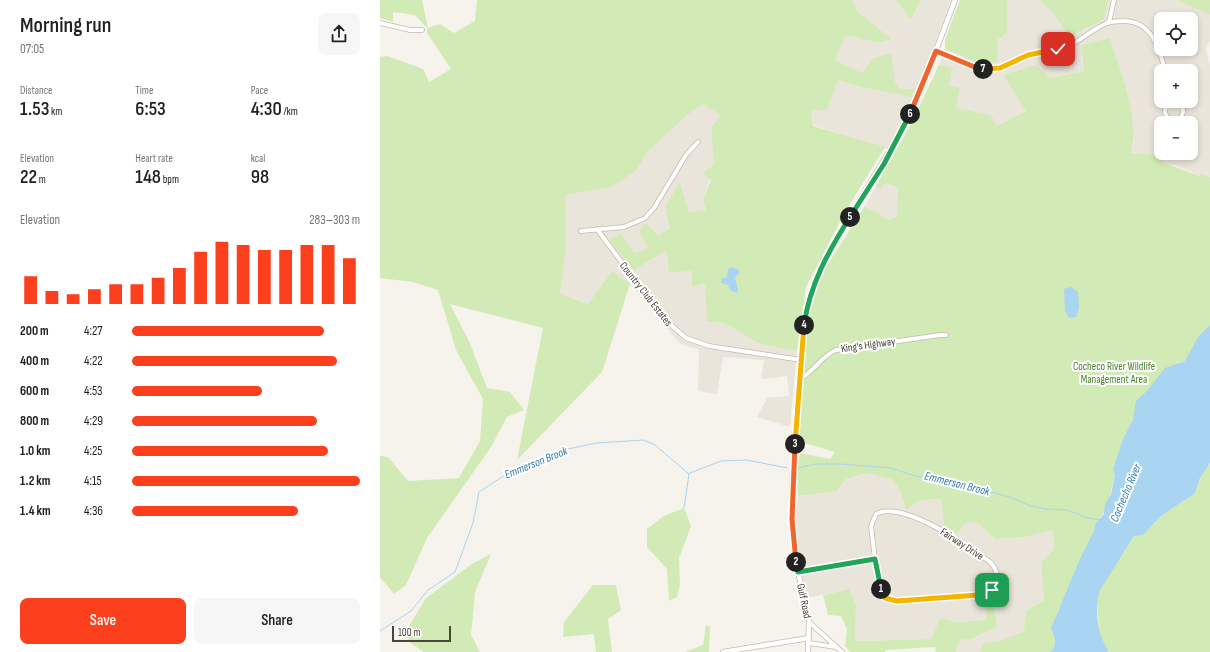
<!DOCTYPE html>
<html lang="en">
<head>
<meta charset="utf-8">
<style>
  :root { --surface:#fff; --page:#f6f6f6; --text:#202124; --muted:#757577; --accent:#fc3f1d }
  body { margin:0; font-family:"Sofia Sans Condensed",sans-serif; background:var(--page); color:var(--text); height:100vh; display:flex; flex-direction:column; font-size:15px; white-space:nowrap }
  * { box-sizing:border-box; margin:0 }
  p { font-size:13px; color:var(--muted) }
  .icon { flex:none; width:22px; height:22px; fill:none; stroke:currentColor; stroke-width:2; stroke-linecap:round; stroke-linejoin:round }
  .map { position:relative; flex:1; overflow:hidden }
  .panel { display:flex; flex-direction:column; background:var(--surface); width:380px }
  .panel>* { flex:none }
  .controls { position:absolute; left:774px; top:12px; display:grid; gap:8px }
  .controls a { display:grid; place-items:center; width:44px; height:44px; border-radius:8px; background:var(--surface); box-shadow:0 2px 6px #0003; font-size:20px }
  .scale { position:absolute; left:12px; bottom:10px; width:59px; box-sizing:border-box; padding-left:4px; border:2px solid #4b4439; border-top:0; font-size:11px; line-height:14px; white-space:nowrap; color:#4b4439; -webkit-text-stroke:3px #fff; paint-order:stroke }
  .pin { position:absolute; display:grid; place-items:center; width:34px; height:34px; color:#fff; margin:-17px; border-radius:8px; box-shadow:0 2px 6px #0006 }
  .km { position:absolute; width:20px; height:20px; margin:-10px; border-radius:50%; background:#222; color:#fff; font-size:11px; line-height:20px; text-align:center }
  .round { display:grid; place-items:center; flex:none; width:42px; height:42px; border-radius:8px; background:var(--page) }
  .head { display:flex; align-items:center; justify-content:space-between; height:68px; padding:0 20px }
  h1 { font-size:22px; font-weight:600; line-height:30px }
  .stats { display:grid; grid-template-columns:repeat(3,1fr); gap:6px; height:68px; padding:4px 20px }
  .stats div { display:grid; align-content:center }
  .stats b { font-size:20px; font-weight:600 }
  .stats small { font-size:11px; font-weight:400 }
  .stats p { font-size:11px }
  .chart { height:112px; padding:8px 20px }
  .chart p { display:flex; justify-content:space-between }
  .chart svg { width:100%; height:72px; margin-top:4px; stroke:var(--accent); stroke-width:6 }
  .action { display:flex; gap:8px; margin-top:auto; padding:8px 20px }
  .action a { flex:1; height:46px; border-radius:8px; background:var(--accent); color:#fff; font-size:16px; font-weight:600; line-height:46px; text-align:center }
  .action a+a { background:var(--page); color:var(--text) }
  ul { padding:0 20px; list-style:none; font-size:13px }
  li { display:grid; grid-template-columns:64px 48px 1fr; align-items:center; height:30px }
  li i { height:10px; border-radius:5px; background:var(--accent) }
  main { display:flex; flex:1; min-height:0 }
  .map>svg:first-child { display:block }
  .residential { fill:#eae5da; fill-rule:evenodd }
  .green { fill:#d2eab5 }
  .water { fill:#a9d4f2 }
  .lines { fill:none; stroke-linecap:round; stroke-linejoin:round }
  .stream { stroke:#a9d4f2; stroke-width:1 }
  .minor-casing { stroke:#c2bbae; stroke-width:5.5 }
  .tertiary-casing { stroke:#c2bbae; stroke-width:6 }
  .minor { stroke:#fff; stroke-width:4 }
  .tertiary { stroke:#fff; stroke-width:4.5 }
  .split-1-casing { stroke:#fff; stroke-width:8 }
  .split-2-casing { stroke:#fff; stroke-width:8 }
  .split-3-casing { stroke:#fff; stroke-width:8 }
  .split-4-casing { stroke:#fff; stroke-width:8 }
  .split-5-casing { stroke:#fff; stroke-width:8 }
  .split-6-casing { stroke:#fff; stroke-width:8 }
  .split-7-casing { stroke:#fff; stroke-width:8 }
  .split-8-casing { stroke:#fff; stroke-width:8 }
  .split-1 { stroke:#f5b400; stroke-width:5 }
  .split-2 { stroke:#22a559; stroke-width:5 }
  .split-3 { stroke:#f0652b; stroke-width:5 }
  .split-4 { stroke:#f5b400; stroke-width:5 }
  .split-5 { stroke:#22a559; stroke-width:5 }
  .split-6 { stroke:#22a559; stroke-width:5 }
  .split-7 { stroke:#f0652b; stroke-width:5 }
  .split-8 { stroke:#f5b400; stroke-width:5 }
  .labels { text-anchor:middle; dominant-baseline:central; stroke-width:4; stroke-linejoin:round; paint-order:stroke }
  .street-label { font-size:11px; fill:#4b4439; stroke:#fff }
  .park-label { font-size:11px; fill:#4a7f2a; stroke:#fff }
  .water-label { font-size:12px; font-style:italic; fill:#2e7ab2; stroke:#fff }
</style>
</head>
<body>
<main>
<section class="panel">
<div class="head"><div><h1>Morning run</h1><p>07:05</p></div><a class="round"><svg class="icon" aria-label="share" viewBox="0 0 24 24"><path d="M12 15V3M7 8l5-5 5 5M5 13v7h14v-7"/></svg></a></div>
<div class="stats">
<div><p>Distance</p><b>1.53<small> km</small></b></div>
<div><p>Time</p><b>6:53</b></div>
<div><p>Pace</p><b>4:30<small> /km</small></b></div>
</div>
<div class="stats">
<div><p>Elevation</p><b>22<small> m</small></b></div>
<div><p>Heart rate</p><b>148<small> bpm</small></b></div>
<div><p>kcal</p><b>98</b></div>
</div>
<div class="chart"><p><span>Elevation</span>283–303 m</p>
<svg viewBox="0 0 160 44" preserveAspectRatio="none"><path d="M5 44V27M15 44V36M25 44V38M35 44V35M45 44V32M55 44V32M65 44V28M75 44V22M85 44V12M95 44V6M105 44V8M115 44V11M125 44V11M135 44V8M145 44V8M155 44V16"/></svg>
</div>
<ul>
<li><b>200 m</b>4:27<i style="width:84%"></i></li>
<li><b>400 m</b>4:22<i style="width:90%"></i></li>
<li><b>600 m</b>4:53<i style="width:57%"></i></li>
<li><b>800 m</b>4:29<i style="width:81%"></i></li>
<li><b>1.0 km</b>4:25<i style="width:86%"></i></li>
<li><b>1.2 km</b>4:15<i style="width:100%"></i></li>
<li><b>1.4 km</b>4:36<i style="width:73%"></i></li>
</ul>
<div class="action"><a>Save</a><a>Share</a></div>
</section>
<div class="map">
<svg width="830" height="652" viewBox="0 0 830 652">
  <rect width="100%" height="100%" fill="#f6f3ec"/>
  <g class="residential">
    <polygon points="473,0 516,0 531,20 541,0 571,0 540,85 525,119 508,149 433,125 431,110 447,110 458,80 482,87 533,96 521,90 515,82 483,73 455,61 463,37 472,36 498,43 512,39 477,11"/>
    <path d="M627,0H659L673,12L689,37L724,19L728,0H797L830,15V41L826,49L830,65V180L797,166L784,163L782,158L769,154L751,153L754,140L704,71L670,78L624,75L646,111L617,126L610,115L576,108L559,65L565,49L599,62L617,40L627,33ZM781,19H811V49H781ZM781,71H811V101H781ZM781,123H811V153H781Z"/>
    <polygon points="323,104 341,116 331,128 335,166 323,199 326,210 309,214 300,183 285,207 290,229 278,235 269,248 254,253 241,234 254,270 287,250 325,283 327,322 344,323 380,344 417,351 410,427 377,417 387,398 409,396 407,376 381,379 384,360 343,357 337,394 318,391 319,350 299,343 250,284 232,271 208,304 180,294 185,256 185,195 232,187 257,170 267,152 306,116"/>
    <polygon points="506,183 518,187 517,217 509,220 485,206 496,186 500,189"/>
    <polygon points="486,473 511,479 521,491 540,500 561,499 564,525 577,534 586,522 599,524 615,539 643,537 673,529 674,549 661,564 664,600 646,611 644,631 619,641 604,643 598,652 576,652 580,640 591,639 617,627 609,601 605,620 577,622 560,618 551,639 475,641 476,605 469,589 427,598 417,547 415,515 418,496 456,491 466,479"/>
  </g>
  <g class="green">
    <polygon points="0,0 42,0 48,28 60,24 74,33 95,21 97,0 473,0 477,11 512,39 498,43 472,36 464,37 455,61 483,73 492,59 511,53 515,82 521,90 535,88 532,97 482,87 458,80 447,110 431,110 433,126 505,147 465,212 426,287 417,351 380,344 344,323 327,322 325,283 312,287 312,271 289,272 287,250 254,270 229,240 241,234 254,253 269,248 259,233 265,223 278,235 290,229 285,207 300,182 309,213 326,210 323,199 331,180 322,173 334,165 331,127 341,116 323,104 306,116 267,152 257,170 232,187 185,195 185,256 180,294 208,304 232,271 250,284 222,372 137,460 163,328 70,304 89,341 107,388 130,392 144,410 127,417 111,447 47,538 26,585 14,594 0,577 0,456 8,457 28,481 79,478 100,441 103,399 76,350 58,290 33,282 0,278 0,57 7,56 43,69 49,82 71,69 47,33 47,28 35,15 13,12 13,22 0,18"/>
    <polygon points="516,0 541,0 531,20"/>
    <polygon points="580,0 627,0 627,33 617,40 617,62 599,63 565,49 565,40"/>
    <polygon points="659,0 728,0 724,19 689,37 673,12"/>
    <polygon points="797,0 830,0 830,15"/>
    <path d="M730,38C740,71 760,119 751,153L769,154L782,158L784,163L820,176L821,174L830,177V325L805,361L798,363L735,475C732,487 731,497 726,509C722,517 715,521 714,531L677,613L675,647L670,652H598L604,643L619,641L644,631L646,611L664,600L661,563L674,549L673,530L643,537L615,539L599,524L586,522L577,534L564,525L561,499L540,500L526,510L521,491L511,479L486,473L466,479L457,491L418,496L416,474L420,453L450,459L455,452L421,442L418,426L426,320L441,275L485,206L509,220L517,217L518,187L506,183L500,189L496,186L530,126L559,65L572,68L569,86L580,88L576,108L611,115L617,126L646,111L623,75L656,65L670,78L704,71L702,45Z"/>
    <polygon points="830,463 830,652 721,652 717,599 724,573 744,552 754,536 773,525 781,516 815,493 820,478"/>
    <polygon points="304,508 311,526 299,558 300,584 297,597 289,601 287,569 267,547 267,529 284,516"/>
    <polygon points="111,554 95,592 91,635 100,652 44,652 32,644 24,634 46,598 92,564"/>
    <polygon points="213,585 236,585 241,610 228,619 232,652 216,652 214,634 183,637 184,622"/>
    <polygon points="469,589 476,605 475,641 551,639 560,618 577,622 605,620 609,601 613,604 617,627 591,639 580,640 576,652 556,652 555,647 506,650 505,652 470,652 465,646 467,629 461,616 448,615 443,595"/>
    <polygon points="326,625 330,627 329,652 305,652 323,645"/>
  </g>
  <g class="water">
    <polygon points="352,267 358,269 360,273 355,277 358,290 357,293 350,290 348,285 341,283 341,279 347,277 348,269"/>
    <polygon points="691,287 698,292 699,308 696,317 689,318 685,311 684,289"/>
    <path d="M830,325V463L820,478L815,493L781,516L763,535L754,536L720,590C715,603 717,628 723,641C725,645 727,647 728,652H670C678,644 675,638 671,628L700,559L714,531L715,524L724,514L725,504L731,495L735,475L733,469L743,439L753,420L756,401L767,391L785,368L805,361L818,337Z"/>
  </g>
  <g class="lines">
    <g class="stream">
      <polyline points="418,468 435,464 460,464 511,468 535,476 569,481 630,497 648,505 666,509 687,510 708,518 720,520"/>
      <polyline points="310,473 341,461 367,460 407,468"/>
      <polyline points="304,508 309,474"/>
      <polyline points="0,631 31,611 48,590 75,572 93,523 99,492 122,477 162,461 183,450 216,443 264,440 275,445 309,474"/>
    </g>
    <g class="minor-casing">
      <g id="minor">
        <polyline points="729,22 734,0"/>
        <polyline points="0,23 30,30 42,30"/>
        <path d="M556,51C572,58 592,71 610,69C625,68 636,59 650,54C664,50 680,50 694,43C705,37 715,28 727,23C734,21 739,21 745,21C772,22 780,49 785,71"/>
        <circle cx="794" cy="111" r="9"/>
        <polyline points="217,229 282,317 306,338 329,346 421,360"/>
        <polyline points="201,231 244,227 265,218 274,208 306,155 318,142"/>
        <path d="M420,379C434,372 441,356 456,350L560,335H566"/>
        <path d="M418,572L495,559L491,526L496,514C523,500 588,546 610,562C621,573 619,589 603,594L513,601L505,598L502,594L495,559"/>
        <polyline points="429,622 462,652"/>
        <polyline points="429,643 456,647"/>
      </g>
    </g>
    <g class="tertiary-casing">
      <g id="tertiary">
        <polyline points="343,652 429,638"/>
        <polyline points="428,652 429,622 416,562 412,519 412,485 423,329 428,301 443,261 522,130 546,77 575,0"/>
      </g>
    </g>
    <use href="#minor" class="minor"/>
    <use href="#tertiary" class="tertiary"/>
  </g>
  <g class="lines">
    <g class="split-1-casing">
      <polyline id="split-1" points="501,589 505,598 517,601 598,595 612,590"/>
    </g>
    <g class="split-2-casing">
      <polyline id="split-2" points="416,562 418,572 495,559 501,589"/>
    </g>
    <g class="split-3-casing">
      <polyline id="split-3" points="415,444 412,519 416,562"/>
    </g>
    <g class="split-4-casing">
      <polyline id="split-4" points="415,444 424,325"/>
    </g>
    <g class="split-5-casing">
      <path id="split-5" d="M424,325C430,284 448,252 470,217"/>
    </g>
    <g class="split-6-casing">
      <polyline id="split-6" points="470,217 504,164 530,114"/>
    </g>
    <g class="split-7-casing">
      <polyline id="split-7" points="530,114 556,51 597,68 603,69"/>
    </g>
    <g class="split-8-casing">
      <polyline id="split-8" points="603,69 620,68 648,55 678,49"/>
    </g>
    <use href="#split-1" class="split-1"/>
    <use href="#split-2" class="split-2"/>
    <use href="#split-3" class="split-3"/>
    <use href="#split-4" class="split-4"/>
    <use href="#split-5" class="split-5"/>
    <use href="#split-6" class="split-6"/>
    <use href="#split-7" class="split-7"/>
    <use href="#split-8" class="split-8"/>
  </g>
  <g class="labels">
    <g class="street-label">
      <text transform="translate(266 294) rotate(52)">Country Club Estates</text>
      <text transform="translate(488 345) rotate(-8)">King's Highway</text>
      <text transform="translate(582 544) rotate(33)">Fairway Drive</text>
      <text transform="translate(424 601) rotate(78)">Gulf Road</text>
    </g>
    <g class="park-label">
      <text x="734" y="366">Cocheco River Wildlife<tspan x="734" dy="13">Management Area</tspan></text>
    </g>
    <g class="water-label">
      <text transform="translate(156 463) rotate(-22)">Emmerson Brook</text>
      <text transform="translate(577 484) rotate(14)">Emmerson Brook</text>
      <text transform="translate(746 493) rotate(-67)">Cochecho River</text>
    </g>
  </g>
</svg>
<div class="controls">
<a><svg class="icon" aria-label="locate" viewBox="0 0 24 24"><circle cx="12" cy="12" r="6"/><path d="M12 2v4M12 18v4M2 12h4M18 12h4"/></svg></a>
<a>+</a>
<a>−</a>
</div>
<div class="scale">100 m</div>
<div class="pin" style="left:612px;top:590px;background:#1e9e55"><svg class="icon" aria-label="arrive" viewBox="0 0 24 24"><path d="M6 21V4h12l-3 4 3 4H6"/></svg></div>
<div class="pin" style="left:678px;top:49px;background:#d93025"><svg class="icon" aria-label="check" viewBox="0 0 24 24"><path d="M5 12l5 5 9-10"/></svg></div>
<b class="km" style="left:501px;top:589px">1</b>
<b class="km" style="left:416px;top:562px">2</b>
<b class="km" style="left:415px;top:444px">3</b>
<b class="km" style="left:424px;top:325px">4</b>
<b class="km" style="left:470px;top:217px">5</b>
<b class="km" style="left:530px;top:114px">6</b>
<b class="km" style="left:603px;top:69px">7</b>
</div>
</main>
</body>
</html>
